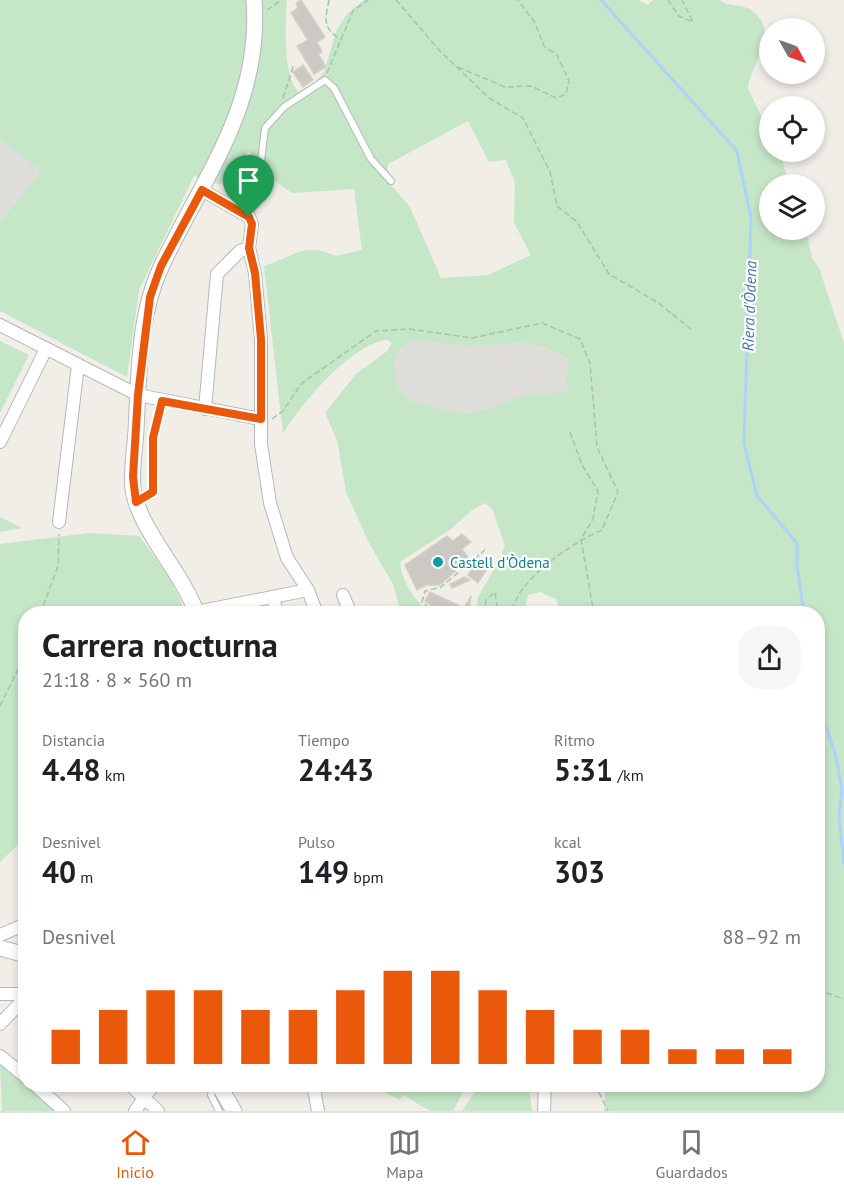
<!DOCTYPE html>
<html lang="es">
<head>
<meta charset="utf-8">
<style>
  :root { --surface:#fff; --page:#f6f6f6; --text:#202124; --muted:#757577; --line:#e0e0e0; --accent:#ea580c }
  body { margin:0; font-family:"PT Sans",sans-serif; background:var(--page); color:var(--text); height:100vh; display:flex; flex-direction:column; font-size:22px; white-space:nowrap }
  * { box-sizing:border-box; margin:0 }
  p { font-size:20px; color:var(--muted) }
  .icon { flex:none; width:33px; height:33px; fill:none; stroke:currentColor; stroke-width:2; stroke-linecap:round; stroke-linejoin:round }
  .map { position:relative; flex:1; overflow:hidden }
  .details { position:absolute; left:18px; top:606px; width:807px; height:486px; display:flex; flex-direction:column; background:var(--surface); border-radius:24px; box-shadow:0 3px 9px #0003 }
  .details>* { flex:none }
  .needle { width:39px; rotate:130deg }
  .fabs { position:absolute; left:759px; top:18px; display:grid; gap:12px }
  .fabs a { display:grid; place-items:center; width:66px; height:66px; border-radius:50%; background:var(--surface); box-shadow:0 3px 9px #0003; font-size:30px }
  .pin { position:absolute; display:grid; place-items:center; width:51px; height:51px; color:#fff; margin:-62px -26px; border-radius:50% 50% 50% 0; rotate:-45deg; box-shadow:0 0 6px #0007 }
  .pin .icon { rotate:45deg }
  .round { display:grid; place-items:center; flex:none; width:63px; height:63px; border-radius:24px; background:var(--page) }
  .summary { display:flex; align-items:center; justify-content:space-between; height:102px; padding:0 24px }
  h1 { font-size:33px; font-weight:600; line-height:45px }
  .metrics { display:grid; grid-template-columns:repeat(3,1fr); gap:9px; height:102px; padding:6px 24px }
  .metrics div { display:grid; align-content:center }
  .metrics b { font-size:30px; font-weight:600 }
  .metrics small { font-size:16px; font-weight:400 }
  .metrics p { font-size:16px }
  .chart { height:168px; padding:12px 24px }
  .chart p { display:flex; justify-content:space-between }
  .chart svg { width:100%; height:108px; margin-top:6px; stroke:var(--accent); stroke-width:6 }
  .tab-bar { display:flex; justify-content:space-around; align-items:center; height:84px; border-top:2px solid var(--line); background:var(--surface); font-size:16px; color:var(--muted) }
  .tab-bar a { display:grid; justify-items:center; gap:3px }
  .tab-bar .active { color:var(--accent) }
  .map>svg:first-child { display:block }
  .industrial { fill:#dfddd9 }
  .green { fill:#c5e6c7; fill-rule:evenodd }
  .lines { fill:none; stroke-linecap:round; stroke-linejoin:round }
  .stream { stroke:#acd4fb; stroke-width:3 }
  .building { fill:#ccc9c4; stroke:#d4d0c6; stroke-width:1.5 }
  .service-casing { stroke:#b4b7bb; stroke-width:8 }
  .minor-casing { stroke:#b4b7bb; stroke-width:14 }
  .tertiary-casing { stroke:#b4b7bb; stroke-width:17 }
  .path { stroke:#9ec7ac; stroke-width:1.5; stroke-dasharray:6 3; stroke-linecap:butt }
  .service { stroke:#fff; stroke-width:6 }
  .minor { stroke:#fff; stroke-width:12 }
  .tertiary { stroke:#fff; stroke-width:15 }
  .route-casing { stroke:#fff; stroke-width:12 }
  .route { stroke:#ea580c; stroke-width:8 }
  .culture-dot { fill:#0f9aa8; stroke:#fff; stroke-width:2 }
  .labels { text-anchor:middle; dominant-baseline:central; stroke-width:4.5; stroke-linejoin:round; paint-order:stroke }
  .culture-label { font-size:15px; fill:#0d838f; stroke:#fff; text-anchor:start }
  .water-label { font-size:16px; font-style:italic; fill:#4874ae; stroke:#fff }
</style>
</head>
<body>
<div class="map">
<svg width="844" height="1111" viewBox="0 0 844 1111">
  <rect width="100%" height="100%" fill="#f0eee7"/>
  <g class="industrial">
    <polygon points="0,139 41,172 0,221"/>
    <polygon points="412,340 466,346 525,343 547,348 569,359 566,379 569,393 523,395 490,408 464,414 409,400 399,389 394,365 399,350"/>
  </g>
  <g class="green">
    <path d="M0,0H287C285,24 283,74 298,92L315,82L324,72L337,29L348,13L364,0H638L648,5L653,0H720C728,8 741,3 751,10C782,33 751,61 748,88L769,133L770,152H779L790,184H770V230H806L812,258L819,268L844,343V1111H604L606,1085L818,1084V614L561,613L556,599L540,592L528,595L524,613H486L478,607L477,599L501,557L505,545L492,509L485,503L472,510L451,529L401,561C397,576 418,604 429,613H401L393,584L370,545L346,492L337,440L325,413L356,374L386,352L392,343L387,340C352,343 300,405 283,434L264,266C296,256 303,241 336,256L362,250L354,189L292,193L262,172L249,151L220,185L194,176L139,290L127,377L0,311V221L41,172L0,139ZM468,121L489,162L506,160L515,183L514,223L531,255L488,275L441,278L410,207L387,180L388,164ZM412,340L466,346L525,343L547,348L569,359L566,379L569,392L523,395L490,408L464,414L409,400L399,389L394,365L399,350Z"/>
    <polygon points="0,341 29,355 0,413"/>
    <polygon points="0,517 22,528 0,532"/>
    <polygon points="89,533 139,536 170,578 186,613 26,614 25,838 0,862 0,544"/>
    <polygon points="0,1064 55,1111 2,1111"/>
    <polygon points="386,1084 467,1084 467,1085 453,1111 430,1111 403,1095 400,1100 382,1091"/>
    <polygon points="480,1084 523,1085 529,1089 532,1111 462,1111"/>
  </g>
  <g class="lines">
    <g class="stream">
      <polyline points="601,0 737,151 751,218 744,443 757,496 797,543 797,566 804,614"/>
      <polyline points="818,702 835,753 842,789 839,816 844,865"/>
    </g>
  </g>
  <g class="building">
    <polygon points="301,0 325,37 317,42 322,52 318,54 326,67 314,74 297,46 308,40 291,13 298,8 296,3"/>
    <polygon points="303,65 313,80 303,87 293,72"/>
    <polygon points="462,534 471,542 462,549 469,559 440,585 426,585 417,590 405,565 447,536 453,541"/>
    <polygon points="480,558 489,566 478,583 468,575 471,571 468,569"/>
    <polygon points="464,577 470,580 452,588 450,584"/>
    <polygon points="430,592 464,608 471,596 469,611 472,612 443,614 425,601"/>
  </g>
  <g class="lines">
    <g class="service-casing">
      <g id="service">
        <polyline points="249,217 257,194 265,128 284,107 325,80 334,88 371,159 391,181"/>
        <polyline points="137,502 153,492 153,438"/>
        <polyline points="213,1084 211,1095 219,1111"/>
      </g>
    </g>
    <g class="minor-casing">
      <g id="minor">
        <polyline points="202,190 249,217 252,224 249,248 255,273 261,339 261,444 270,503 287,558 308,590 317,614"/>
        <polyline points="0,325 138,395 261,419"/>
        <polyline points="205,409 217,274 240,251 249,248"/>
        <polyline points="0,442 46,349"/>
        <polyline points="59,522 78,365"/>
        <polyline points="343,595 351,614"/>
        <polyline points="273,597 277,614"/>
        <polyline points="196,612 308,590"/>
        <polyline points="0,935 26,924"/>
        <polyline points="0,994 26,994"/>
        <polyline points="0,1024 26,997"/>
        <polyline points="0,1056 26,1077"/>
        <polyline points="34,1084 64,1111"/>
        <polyline points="129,1084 158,1111"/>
        <polyline points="313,1084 318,1111"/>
        <polyline points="135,1111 154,1084"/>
        <polyline points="544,1111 545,1084"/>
      </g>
    </g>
    <g class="tertiary-casing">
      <g id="tertiary">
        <path d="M197,614C183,573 138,528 133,489C131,470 135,449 136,430C139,376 138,315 162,265C204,176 262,104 254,0"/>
        <polyline points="0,948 26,955"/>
        <polyline points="218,1084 234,1111"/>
      </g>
    </g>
    <g class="path">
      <path d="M329,0C325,21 322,27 341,40"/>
      <polyline points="396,0 440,51 489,98 523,118 550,172 557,206 577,222 609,274 657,302 691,329"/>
      <polyline points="668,0 679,16 693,22 682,0"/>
      <polyline points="267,10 281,0"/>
      <polyline points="458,67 505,87 531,86 556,98 566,94 569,81 557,55 544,46 535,23 518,0"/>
      <polyline points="327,73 353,11 368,0"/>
      <polyline points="283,98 294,64"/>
      <path d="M272,419L283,411L302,383L376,331L410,329L472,338L542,323L580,339L590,363L597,447L618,492L602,530C572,543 517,579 511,614"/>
      <polyline points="155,429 159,410"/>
      <polyline points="570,432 582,465 598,491 593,519 581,539 594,614"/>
      <polyline points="40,614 58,566 59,534"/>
      <polyline points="436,614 422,602 425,591 441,587 485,550"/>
      <polyline points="484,614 486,600 495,592 498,614"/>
      <polyline points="0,706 26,653"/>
      <polyline points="818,990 844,999"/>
      <polyline points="595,1084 608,1111"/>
    </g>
    <use href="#service" class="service"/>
    <use href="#minor" class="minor"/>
    <use href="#tertiary" class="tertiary"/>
  </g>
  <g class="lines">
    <g class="route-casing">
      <polygon id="route" points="202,190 249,217 252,224 249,248 255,273 261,339 261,419 162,401 153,438 153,492 136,502 133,477 138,395 150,297 161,266"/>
    </g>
    <use href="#route" class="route"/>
  </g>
  <circle class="culture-dot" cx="438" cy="562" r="6"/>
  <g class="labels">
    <g class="culture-label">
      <text x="450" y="562">Castell d'Òdena</text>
    </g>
    <g class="water-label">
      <text transform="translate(749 306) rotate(-88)">Riera d'Òdena</text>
    </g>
  </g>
</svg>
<div class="fabs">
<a><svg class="needle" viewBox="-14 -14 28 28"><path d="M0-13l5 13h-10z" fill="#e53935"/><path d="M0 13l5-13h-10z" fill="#757577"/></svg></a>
<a><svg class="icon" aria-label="locate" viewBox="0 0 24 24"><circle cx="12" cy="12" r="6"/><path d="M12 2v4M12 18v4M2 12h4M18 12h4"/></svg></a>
<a><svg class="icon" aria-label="layers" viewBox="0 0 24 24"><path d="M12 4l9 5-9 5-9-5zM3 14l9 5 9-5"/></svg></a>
</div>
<div class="pin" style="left:249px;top:217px;background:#1e9e55"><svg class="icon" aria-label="arrive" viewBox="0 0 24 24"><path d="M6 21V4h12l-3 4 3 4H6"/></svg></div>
<section class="details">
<div class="summary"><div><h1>Carrera nocturna</h1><p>21:18 · 8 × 560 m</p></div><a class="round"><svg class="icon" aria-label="share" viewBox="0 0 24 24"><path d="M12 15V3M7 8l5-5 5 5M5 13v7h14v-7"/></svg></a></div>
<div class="metrics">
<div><p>Distancia</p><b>4.48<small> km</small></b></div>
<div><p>Tiempo</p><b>24:43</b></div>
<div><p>Ritmo</p><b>5:31<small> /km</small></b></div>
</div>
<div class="metrics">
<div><p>Desnivel</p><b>40<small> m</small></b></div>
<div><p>Pulso</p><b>149<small> bpm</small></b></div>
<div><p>kcal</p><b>303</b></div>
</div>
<div class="chart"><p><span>Desnivel</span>88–92 m</p>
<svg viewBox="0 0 160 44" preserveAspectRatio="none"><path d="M5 44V30M15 44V22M25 44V14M35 44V14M45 44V22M55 44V22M65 44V14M75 44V6M85 44V6M95 44V14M105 44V22M115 44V30M125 44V30M135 44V38M145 44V38M155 44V38"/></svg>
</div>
</section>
</div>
<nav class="tab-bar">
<a class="active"><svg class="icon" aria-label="home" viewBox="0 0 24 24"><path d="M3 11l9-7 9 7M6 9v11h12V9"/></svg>Inicio</a>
<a><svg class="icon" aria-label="map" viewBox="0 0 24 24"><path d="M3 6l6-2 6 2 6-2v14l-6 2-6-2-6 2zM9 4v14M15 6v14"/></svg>Mapa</a>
<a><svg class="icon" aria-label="saved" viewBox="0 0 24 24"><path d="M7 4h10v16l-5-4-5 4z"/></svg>Guardados</a>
</nav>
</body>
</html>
